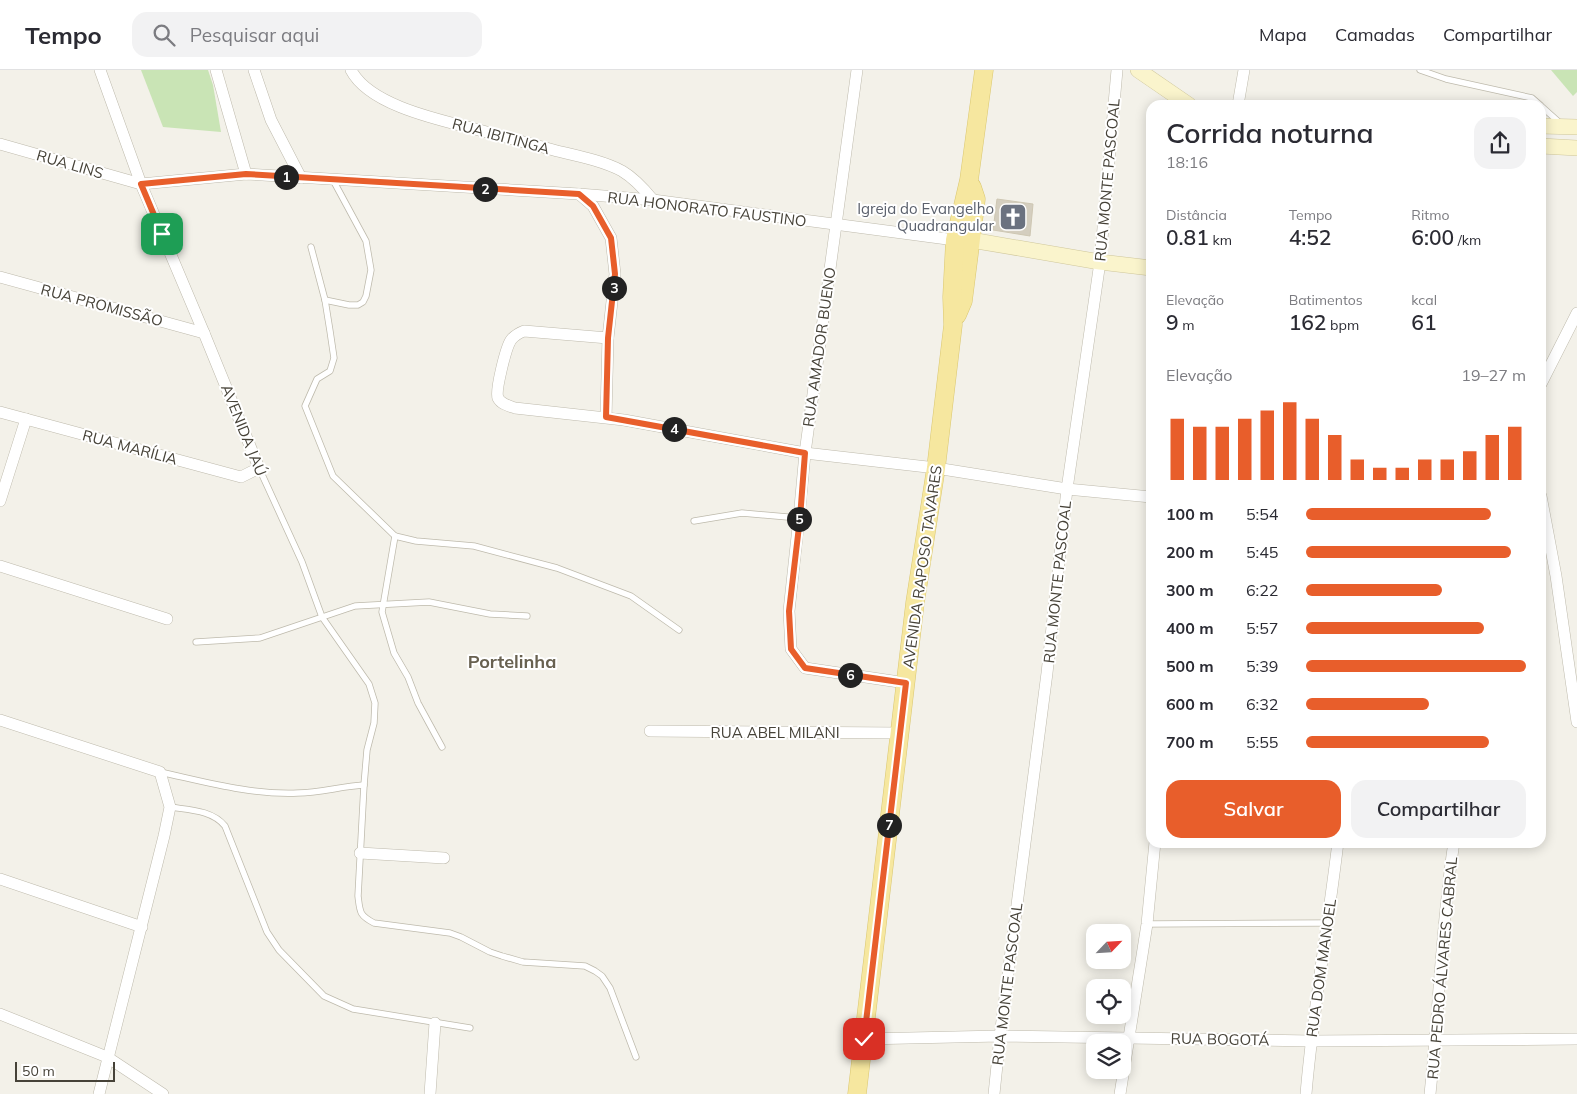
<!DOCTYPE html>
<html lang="pt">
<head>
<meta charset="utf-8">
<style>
  :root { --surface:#fff; --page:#f2f2f3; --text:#2b2b33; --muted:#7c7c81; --line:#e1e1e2; --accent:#e85e2b }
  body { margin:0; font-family:Mulish,sans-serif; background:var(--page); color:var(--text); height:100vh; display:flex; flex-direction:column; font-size:19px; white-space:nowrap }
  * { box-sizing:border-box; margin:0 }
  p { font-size:16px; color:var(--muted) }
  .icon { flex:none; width:28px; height:28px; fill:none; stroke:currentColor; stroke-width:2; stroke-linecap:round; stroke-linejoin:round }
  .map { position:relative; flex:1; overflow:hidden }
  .sheet { position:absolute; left:1146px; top:30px; width:400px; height:748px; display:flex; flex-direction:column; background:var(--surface); border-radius:15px; box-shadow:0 2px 12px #0003 }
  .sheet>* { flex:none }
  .needle { width:32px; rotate:65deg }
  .fabs { position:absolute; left:1086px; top:854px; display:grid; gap:10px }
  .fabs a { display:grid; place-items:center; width:45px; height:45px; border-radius:10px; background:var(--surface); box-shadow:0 2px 12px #0003; font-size:25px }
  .scale { position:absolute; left:15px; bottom:12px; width:100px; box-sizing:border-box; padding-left:5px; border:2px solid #464238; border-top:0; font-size:14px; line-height:18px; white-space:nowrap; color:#464238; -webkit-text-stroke:4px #fff; paint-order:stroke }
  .pin { position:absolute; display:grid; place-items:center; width:42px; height:42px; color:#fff; margin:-21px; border-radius:10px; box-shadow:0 2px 8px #0006 }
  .km { position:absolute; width:25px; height:25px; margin:-12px; border-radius:50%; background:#222; color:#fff; font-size:14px; line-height:25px; text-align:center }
  .round { display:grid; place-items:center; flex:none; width:52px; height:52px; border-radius:15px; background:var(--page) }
  .summary { display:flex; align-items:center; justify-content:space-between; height:85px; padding:0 20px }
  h1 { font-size:28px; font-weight:600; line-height:38px }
  .figures { display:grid; grid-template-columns:repeat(3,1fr); gap:8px; height:85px; padding:5px 20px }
  .figures div { display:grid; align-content:center }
  .figures b { font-size:21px; font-weight:600 }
  .figures small { font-size:14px; font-weight:400 }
  .figures p { font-size:14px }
  .chart { height:140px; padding:10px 20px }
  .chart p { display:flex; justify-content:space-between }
  .chart svg { width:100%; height:90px; margin-top:5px; stroke:var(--accent); stroke-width:6 }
  .action { display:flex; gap:10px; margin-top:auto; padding:10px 20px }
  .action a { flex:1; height:58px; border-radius:15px; background:var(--accent); color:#fff; font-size:20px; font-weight:600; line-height:58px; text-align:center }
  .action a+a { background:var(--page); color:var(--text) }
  ul { padding:0 20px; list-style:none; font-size:16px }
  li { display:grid; grid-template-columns:80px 60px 1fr; align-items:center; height:38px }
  li i { height:12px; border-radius:6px; background:var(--accent) }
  header { display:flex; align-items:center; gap:30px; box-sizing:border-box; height:70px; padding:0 25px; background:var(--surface); border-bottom:1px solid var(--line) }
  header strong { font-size:24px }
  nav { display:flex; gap:28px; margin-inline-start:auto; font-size:18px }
  .search { width:350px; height:45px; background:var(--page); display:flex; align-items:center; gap:12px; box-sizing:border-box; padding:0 18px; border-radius:15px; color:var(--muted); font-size:19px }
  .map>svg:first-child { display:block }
  .green { fill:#c9e4b5 }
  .building { fill:#d4cebf; stroke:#cec7b3 }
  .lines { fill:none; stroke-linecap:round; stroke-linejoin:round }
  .lane-casing { stroke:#bebaac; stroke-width:7 }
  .street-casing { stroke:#bebaac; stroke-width:12 }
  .secondary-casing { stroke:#cfc79c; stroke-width:16 }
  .primary-casing { stroke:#dac770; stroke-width:19 }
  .lane { stroke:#fff; stroke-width:5.5 }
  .street { stroke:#fff; stroke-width:11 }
  .secondary { stroke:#faf4cc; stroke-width:15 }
  .primary { stroke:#f6e79f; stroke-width:18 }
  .route-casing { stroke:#fff; stroke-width:10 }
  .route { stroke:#e85e2b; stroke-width:6 }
  .labels { text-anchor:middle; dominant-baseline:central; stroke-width:4; stroke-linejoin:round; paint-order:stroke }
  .street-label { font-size:15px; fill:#464238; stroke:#fff }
  .worship-label { font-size:15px; fill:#5b616d; stroke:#fff; text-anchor:end }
  .quarter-label { font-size:18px; font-weight:bold; fill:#686150; stroke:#fff }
</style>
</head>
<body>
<header>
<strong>Tempo</strong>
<div class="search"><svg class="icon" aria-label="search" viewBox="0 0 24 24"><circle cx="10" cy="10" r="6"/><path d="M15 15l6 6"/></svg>Pesquisar aqui</div>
<nav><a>Mapa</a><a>Camadas</a><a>Compartilhar</a></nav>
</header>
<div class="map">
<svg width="1577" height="1024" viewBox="0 0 1577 1024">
  <rect width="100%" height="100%" fill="#f3f1e9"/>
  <g class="green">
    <polygon points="141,0 208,0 213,15 221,62 163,57"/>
    <polygon points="1551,0 1577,0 1577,22 1573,26"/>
  </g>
  <polygon class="building" points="997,129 1033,134 1030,166 993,160"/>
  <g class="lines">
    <g class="lane-casing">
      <g id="lane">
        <polyline points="1420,0 1446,9 1532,28 1540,35"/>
        <polyline points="1541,36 1560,53"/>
        <polyline points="311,177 325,230 330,261 334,288 330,301 317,309 305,336 333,406 395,466 416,471 474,476 557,498 631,526 679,560"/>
        <polyline points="325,230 349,235 358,235 363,232 366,226 371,200 366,171 333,110"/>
        <path d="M259,398L302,492L322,547L369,614L375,633L374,653L367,680L364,715L358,826C360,842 359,845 374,853L450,863L461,867L490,882L502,886L523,892L585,896L595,901L602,906L610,918L636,987"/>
        <polyline points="694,451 742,443 799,448"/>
        <polyline points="395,466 382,542 394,583 408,607 418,633 442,677"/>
        <polyline points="196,572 260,568 355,536 429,532 490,544 527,546"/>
        <path d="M160,702C206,712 251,725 298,723C320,723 342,716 364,715"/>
        <path d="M170,737C189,740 212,740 225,756L267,862L279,880L324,926L353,939L470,958"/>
        <polyline points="1147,854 1327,853"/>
      </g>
    </g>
    <g class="street-casing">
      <g id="street">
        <polyline points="216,0 246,104"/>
        <polyline points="254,0 271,50 301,108"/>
        <path d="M351,0C370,37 445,51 483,61C508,68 532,74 557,81C578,86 603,91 622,101C634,108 644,119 653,130"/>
        <polyline points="857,0 805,383 799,448 789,541 791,579 805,598 906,613"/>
        <polyline points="1238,35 1244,0"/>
        <polyline points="0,74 141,114 246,104 579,124 653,130 955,170"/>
        <polyline points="579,124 593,136 611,168 615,204 608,268 606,347"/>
        <polyline points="0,207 204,263"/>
        <path d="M608,268L524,261C519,263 514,266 511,270C506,277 495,321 498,328C501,334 509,336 515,338L624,350L805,383L936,398L1067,419L1151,427"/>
        <polyline points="1541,314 1577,243"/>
        <polyline points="0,342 241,407 259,398 204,263 141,114 100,0"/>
        <polyline points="1541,426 1556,506 1577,652"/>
        <polyline points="0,431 26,349"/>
        <polyline points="0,496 167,549"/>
        <polyline points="0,650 160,702 170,737 164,766 99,1024"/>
        <polyline points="650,661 900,663"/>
        <polyline points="360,783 444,788"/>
        <polyline points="0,809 142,857"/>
        <polyline points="0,944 107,987 163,1024"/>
        <polyline points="864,969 1000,966 1311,971 1577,969"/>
        <polyline points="430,1024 435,953"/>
        <polyline points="994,1024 1000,966 1047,603 1067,419 1100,192 1117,0"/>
        <polyline points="1120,1024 1147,854 1155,772"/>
        <path d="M1306,1024C1313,940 1328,856 1338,772"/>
        <path d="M1430,1024C1439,940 1441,856 1454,772"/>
      </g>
    </g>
    <g class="secondary-casing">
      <g id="secondary">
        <polyline points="1138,0 1189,35"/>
        <polyline points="1541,56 1577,57"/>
        <polyline points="1541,76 1577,78"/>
        <polyline points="960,170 971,170 1100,192 1151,198"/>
      </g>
    </g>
    <g class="primary-casing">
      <g id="primary">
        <polyline points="957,245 963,231 976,129 972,117"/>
        <polyline points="857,1024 915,533 936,398 953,255 952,227 955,170 969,110 984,0"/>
      </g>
    </g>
    <use href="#lane" class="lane"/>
    <use href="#street" class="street"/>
    <use href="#secondary" class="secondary"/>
    <use href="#primary" class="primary"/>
  </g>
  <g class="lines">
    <g class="route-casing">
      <polyline id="route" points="162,164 141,114 246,104 579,124 593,136 611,168 615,204 608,268 606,347 805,383 800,448 789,541 791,579 805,598 906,613 864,969"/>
    </g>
    <use href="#route" class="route"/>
  </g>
  <defs>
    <g id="church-square" transform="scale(1.4375)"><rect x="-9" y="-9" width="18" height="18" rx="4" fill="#6b7280" stroke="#fff"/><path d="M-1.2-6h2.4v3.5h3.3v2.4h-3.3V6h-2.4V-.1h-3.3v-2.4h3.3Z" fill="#fff"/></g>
  </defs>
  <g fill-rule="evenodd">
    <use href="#church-square" x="1013" y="147"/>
  </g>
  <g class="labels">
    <g class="street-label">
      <text transform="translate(501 66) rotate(15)">RUA IBITINGA</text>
      <text transform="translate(70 94) rotate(16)">RUA LINS</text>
      <text transform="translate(1107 110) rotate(-85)">RUA MONTE PASCOAL</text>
      <text transform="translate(707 139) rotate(7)">RUA HONORATO FAUSTINO</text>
      <text transform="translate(102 235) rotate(15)">RUA PROMISSÃO</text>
      <text transform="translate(819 277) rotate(-82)">RUA AMADOR BUENO</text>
      <text transform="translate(244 360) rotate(68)">AVENIDA JAÚ</text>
      <text transform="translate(130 377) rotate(15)">RUA MARÍLIA</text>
      <text transform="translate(922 497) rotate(-82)">AVENIDA RAPOSO TAVARES</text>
      <text transform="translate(1057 512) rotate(-84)">RUA MONTE PASCOAL</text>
      <text x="775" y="662">RUA ABEL MILANI</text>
      <text transform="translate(1321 898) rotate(-82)">RUA DOM MANOEL</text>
      <text transform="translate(1442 898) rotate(-85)">RUA PEDRO ÁLVARES CABRAL</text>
      <text transform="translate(1007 914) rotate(-83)">RUA MONTE PASCOAL</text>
      <text transform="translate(1220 969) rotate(1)">RUA BOGOTÁ</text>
    </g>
    <g class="worship-label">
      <text x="994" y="138">Igreja do Evangelho<tspan x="994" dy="17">Quadrangular</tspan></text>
    </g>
    <g class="quarter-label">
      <text x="512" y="591">Portelinha</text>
    </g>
  </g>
</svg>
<div class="fabs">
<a><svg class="needle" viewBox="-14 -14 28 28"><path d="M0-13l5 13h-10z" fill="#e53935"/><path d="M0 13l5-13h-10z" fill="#7c7c81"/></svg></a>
<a><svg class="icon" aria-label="locate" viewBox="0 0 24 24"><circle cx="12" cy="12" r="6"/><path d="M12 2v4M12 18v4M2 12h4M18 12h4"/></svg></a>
<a><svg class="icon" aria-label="layers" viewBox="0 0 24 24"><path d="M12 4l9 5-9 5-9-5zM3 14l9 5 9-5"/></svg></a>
</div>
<div class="scale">50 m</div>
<div class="pin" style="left:162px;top:164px;background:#1e9e55"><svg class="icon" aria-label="arrive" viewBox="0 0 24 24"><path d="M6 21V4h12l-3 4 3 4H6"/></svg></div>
<div class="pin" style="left:864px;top:969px;background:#d93025"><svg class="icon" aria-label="check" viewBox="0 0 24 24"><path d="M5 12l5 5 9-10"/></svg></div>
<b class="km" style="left:286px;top:107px">1</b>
<b class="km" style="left:485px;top:119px">2</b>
<b class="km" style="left:614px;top:218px">3</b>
<b class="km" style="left:674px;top:359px">4</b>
<b class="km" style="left:799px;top:449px">5</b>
<b class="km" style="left:850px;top:605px">6</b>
<b class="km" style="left:889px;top:755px">7</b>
<section class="sheet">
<div class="summary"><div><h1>Corrida noturna</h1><p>18:16</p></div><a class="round"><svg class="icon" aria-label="share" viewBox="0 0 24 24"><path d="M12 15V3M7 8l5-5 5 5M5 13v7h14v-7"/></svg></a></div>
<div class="figures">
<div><p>Distância</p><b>0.81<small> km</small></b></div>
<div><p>Tempo</p><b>4:52</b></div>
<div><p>Ritmo</p><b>6:00<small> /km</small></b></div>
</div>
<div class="figures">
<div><p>Elevação</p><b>9<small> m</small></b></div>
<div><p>Batimentos</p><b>162<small> bpm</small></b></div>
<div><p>kcal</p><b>61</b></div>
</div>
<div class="chart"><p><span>Elevação</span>19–27 m</p>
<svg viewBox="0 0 160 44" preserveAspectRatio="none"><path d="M5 44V14M15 44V18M25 44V18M35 44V14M45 44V10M55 44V6M65 44V14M75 44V22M85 44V34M95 44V38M105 44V38M115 44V34M125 44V34M135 44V30M145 44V22M155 44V18"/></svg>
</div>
<ul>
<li><b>100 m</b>5:54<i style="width:84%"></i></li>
<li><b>200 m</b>5:45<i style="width:93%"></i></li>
<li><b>300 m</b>6:22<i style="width:62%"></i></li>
<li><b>400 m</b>5:57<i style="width:81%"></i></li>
<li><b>500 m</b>5:39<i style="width:100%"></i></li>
<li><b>600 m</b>6:32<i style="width:56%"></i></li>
<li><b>700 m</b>5:55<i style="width:83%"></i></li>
</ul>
<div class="action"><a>Salvar</a><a>Compartilhar</a></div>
</section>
</div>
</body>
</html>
